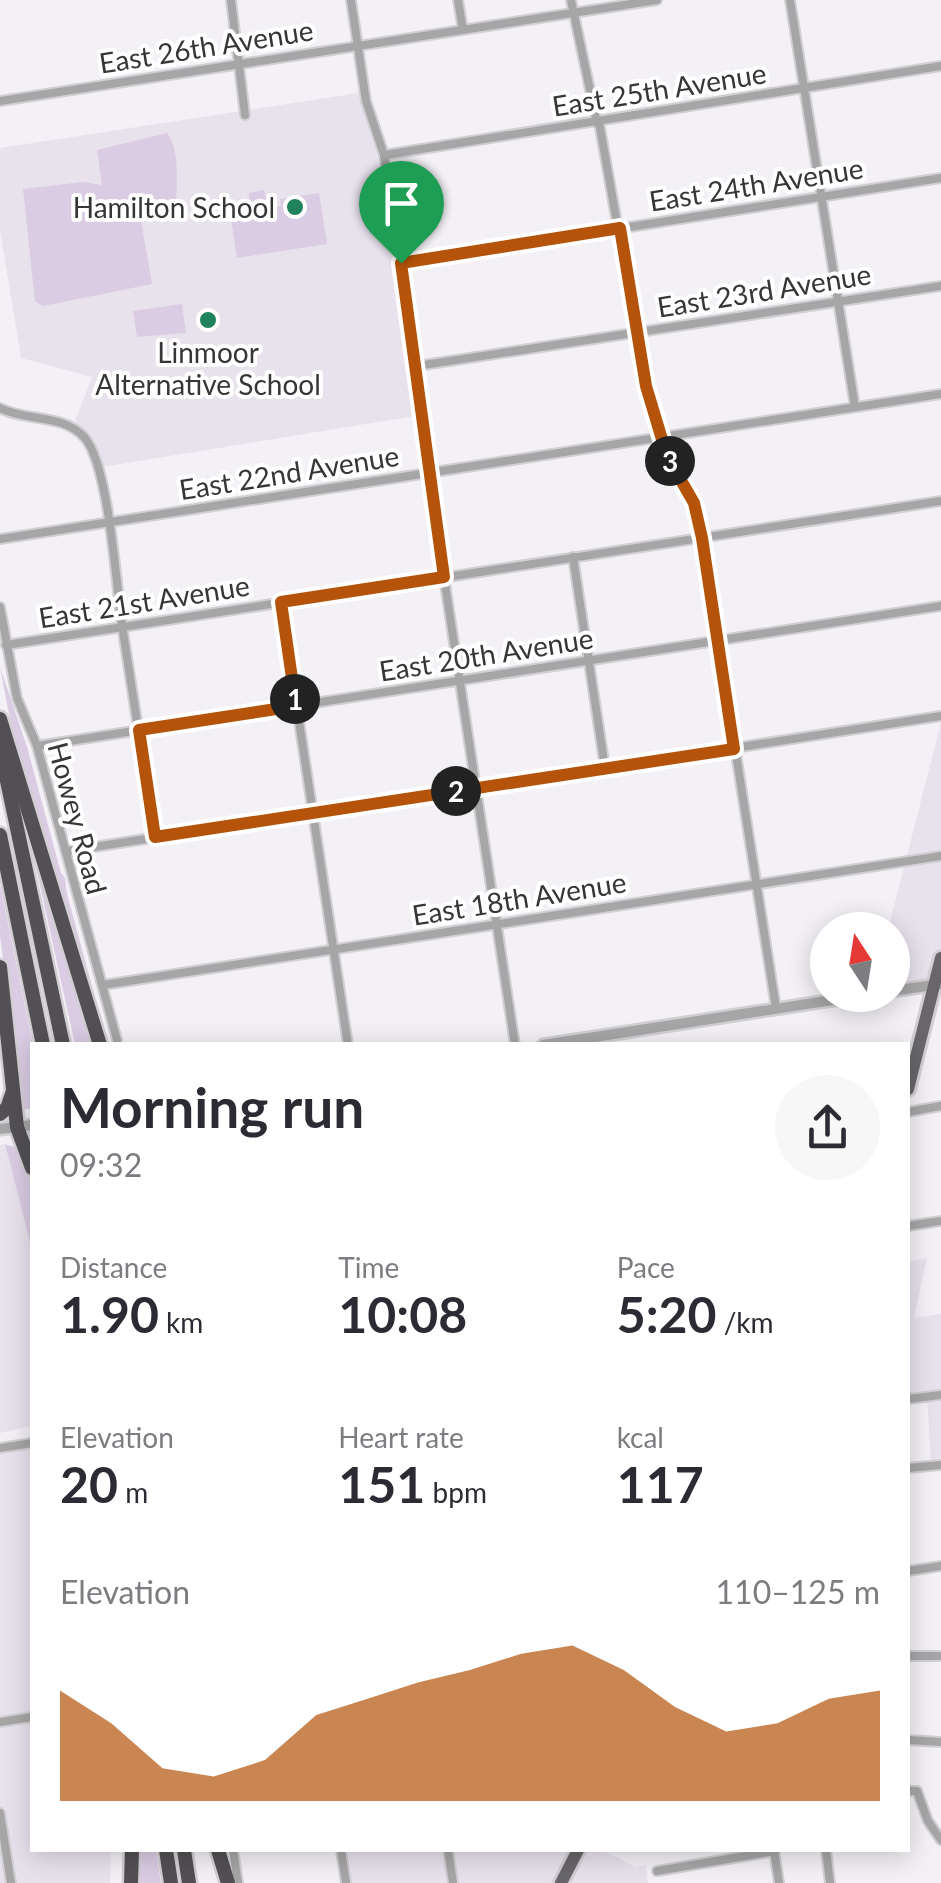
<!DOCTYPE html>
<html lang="en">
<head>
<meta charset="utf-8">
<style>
  :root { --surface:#fff; --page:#f7f7f7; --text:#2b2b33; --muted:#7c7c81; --accent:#b45309 }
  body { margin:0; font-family:Lato,sans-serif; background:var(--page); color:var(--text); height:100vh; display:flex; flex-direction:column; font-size:38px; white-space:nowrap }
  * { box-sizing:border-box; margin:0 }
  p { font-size:32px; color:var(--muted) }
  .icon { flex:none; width:55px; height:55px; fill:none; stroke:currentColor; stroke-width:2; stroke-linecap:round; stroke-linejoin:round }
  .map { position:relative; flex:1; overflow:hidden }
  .drawer { position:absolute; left:30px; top:1042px; width:880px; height:810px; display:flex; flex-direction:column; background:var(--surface); border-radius:0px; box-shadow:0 5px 25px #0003 }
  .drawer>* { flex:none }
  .needle { width:65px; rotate:348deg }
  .controls { position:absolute; left:810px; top:912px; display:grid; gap:20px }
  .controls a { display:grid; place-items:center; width:100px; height:100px; border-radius:50%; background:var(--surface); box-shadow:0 5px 25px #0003; font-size:50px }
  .pin { position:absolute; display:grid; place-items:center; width:85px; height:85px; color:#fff; margin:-102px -42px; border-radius:50% 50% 50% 0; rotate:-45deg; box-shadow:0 0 10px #0007 }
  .pin .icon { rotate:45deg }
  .km { position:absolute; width:50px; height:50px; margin:-25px; border-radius:50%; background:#222; color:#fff; font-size:28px; line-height:50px; text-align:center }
  .round { display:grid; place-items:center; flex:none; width:105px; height:105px; border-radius:52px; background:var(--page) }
  .headline { display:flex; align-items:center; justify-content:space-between; height:170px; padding:0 30px }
  h1 { font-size:55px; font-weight:700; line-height:75px }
  .metrics { display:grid; grid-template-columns:repeat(3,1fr); gap:15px; height:170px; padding:10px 30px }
  .metrics div { display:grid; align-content:center }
  .metrics b { font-size:50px; font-weight:700 }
  .metrics small { font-size:28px; font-weight:400 }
  .metrics p { font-size:28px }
  .chart { height:280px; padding:20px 30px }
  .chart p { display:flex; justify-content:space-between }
  .chart svg { width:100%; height:180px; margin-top:10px; fill:var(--accent); opacity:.7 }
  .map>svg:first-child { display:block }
  .built { fill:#e8e2ed }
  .green { fill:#dacce3 }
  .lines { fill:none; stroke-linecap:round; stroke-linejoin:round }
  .minor-casing { stroke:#d2cfd4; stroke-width:12 }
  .tertiary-casing { stroke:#d2cfd4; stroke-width:15 }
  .primary-casing { stroke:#d2cfd4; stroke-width:18 }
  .motorway-casing { stroke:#d2cfd4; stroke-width:19 }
  .minor { stroke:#a7a6a7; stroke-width:8 }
  .tertiary { stroke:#a7a6a7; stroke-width:10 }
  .primary { stroke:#68666a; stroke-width:12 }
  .motorway { stroke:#525054; stroke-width:14 }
  .route-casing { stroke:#fff; stroke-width:20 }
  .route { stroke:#b45309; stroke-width:12 }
  .poi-dot { fill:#20835c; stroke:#fff; stroke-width:4 }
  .labels { text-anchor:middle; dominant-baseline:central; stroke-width:8; stroke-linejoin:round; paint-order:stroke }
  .street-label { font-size:28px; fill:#363537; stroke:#fff }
  .poi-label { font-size:28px; fill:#363537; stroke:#fff; text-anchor:end }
</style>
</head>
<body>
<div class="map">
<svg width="941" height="1883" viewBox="0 0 941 1883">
  <rect width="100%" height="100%" fill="#f4f1f6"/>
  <g class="built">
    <polygon points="358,93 377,155 415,416 102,467 97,451 75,421 92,377 21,358 0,230 0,148"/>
    <polygon points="941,722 941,955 934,985 893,991 892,930 888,930"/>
    <polygon points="5,1144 32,1250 32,1426 0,1433 0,1145"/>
    <polygon points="927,1258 914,1318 941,1314 941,1461 931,1462 927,1396 908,1398 908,1262"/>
    <polygon points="32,1440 32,1850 111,1850 110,1883 0,1883 0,1444"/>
    <polygon points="342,1850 602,1850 636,1867 646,1865 648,1883 347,1883"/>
  </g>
  <g class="green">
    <path d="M167,133C181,151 176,186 176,209L140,215L152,284L43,306L35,301L23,189L83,182L102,185L97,150Z"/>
    <polygon points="264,190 268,208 281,206 280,199 319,193 327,244 237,258 229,205 250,202 249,193"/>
    <polygon points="182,304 186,333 137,337 133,311"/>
    <polygon points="0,667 27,747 61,873 65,878 67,894 108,1045 105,1045 12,730"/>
    <polygon points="21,799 95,1045 75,1045"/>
    <polygon points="0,884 33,1045 32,1108 23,1110 0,936"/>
    <path d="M5,1144C9,1146 15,1146 19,1149C37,1162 32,1229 32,1250Z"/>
    <polygon points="137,1850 156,1850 161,1883 136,1883"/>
  </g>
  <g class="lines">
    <g class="minor-casing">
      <g id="minor">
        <polyline points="231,0 245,115"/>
        <polyline points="351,0 366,101 384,155 423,410 444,577 515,1045"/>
        <polyline points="458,0 463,30"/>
        <polyline points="571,0 597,123"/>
        <polyline points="790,0 855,407"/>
        <polyline points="0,101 657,0"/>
        <polyline points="599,122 646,386 667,456 693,503 702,538 776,1008"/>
        <polyline points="384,155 941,66"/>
        <polyline points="401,263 941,178"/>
        <polyline points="417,366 941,286"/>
        <path d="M0,408C27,422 63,413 85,438C109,467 116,584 122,625C133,696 144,767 155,837"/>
        <polyline points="0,539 941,394"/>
        <polyline points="573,557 605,768"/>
        <polyline points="281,602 348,1045"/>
        <polyline points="0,607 17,698 37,746 117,1040"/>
        <polyline points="6,645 941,501"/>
        <polyline points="37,746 941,606"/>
        <polyline points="68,851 941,716"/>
        <polyline points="103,985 941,856"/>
        <polyline points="908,1112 941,1106"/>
        <polyline points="908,1226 941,1221"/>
        <polyline points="908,1399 941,1395"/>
        <polyline points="0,1448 32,1443"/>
        <polyline points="908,1468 941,1465"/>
        <polyline points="908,1571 941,1566"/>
        <polyline points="908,1656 941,1656"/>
        <polyline points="0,1722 32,1717"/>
        <polyline points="908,1740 941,1742"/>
        <polyline points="908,1791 917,1791 928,1821 941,1840"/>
        <polyline points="0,1813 11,1883"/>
        <polyline points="233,1850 238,1883"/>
        <polyline points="341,1850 346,1883"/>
        <polyline points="448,1850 453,1883"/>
        <polyline points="774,1850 779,1883"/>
        <polyline points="826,1850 830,1883"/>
        <polyline points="657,1871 775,1851"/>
      </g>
    </g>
    <g class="tertiary-casing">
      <g id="tertiary">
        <polyline points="892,991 941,984"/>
        <polyline points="543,1045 865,995"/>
        <polyline points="0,1129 32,1125"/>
      </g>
    </g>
    <g class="primary-casing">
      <g id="primary">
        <polyline points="908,1089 941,958"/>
        <polyline points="561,1883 578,1850"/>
      </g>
    </g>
    <g class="motorway-casing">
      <g id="motorway">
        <polyline points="0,719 100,1045"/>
        <polyline points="0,748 63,1045"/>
        <polyline points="0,835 43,1045"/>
        <polyline points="0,967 17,1127 32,1168"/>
        <polyline points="0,1114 7,1108 13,1091"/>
        <polyline points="166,1850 171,1883"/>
        <polyline points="184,1850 189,1883"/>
        <polyline points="218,1850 228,1883"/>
        <polyline points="131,1883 132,1850"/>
      </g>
    </g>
    <use href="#minor" class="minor"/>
    <use href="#tertiary" class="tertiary"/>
    <use href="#primary" class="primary"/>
    <use href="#motorway" class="motorway"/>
  </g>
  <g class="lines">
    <g class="route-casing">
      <polygon id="route" points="620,228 646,386 667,456 694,503 702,538 734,749 155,837 139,730 296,706 281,602 444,577 401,263"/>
    </g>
    <use href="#route" class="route"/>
  </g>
  <g class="poi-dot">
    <circle cx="295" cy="207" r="10"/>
    <circle cx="208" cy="320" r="10"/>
  </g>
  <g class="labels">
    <g class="street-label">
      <text transform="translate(206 46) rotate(-9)">East 26th Avenue</text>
      <text transform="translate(659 89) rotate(-9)">East 25th Avenue</text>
      <text transform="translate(756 184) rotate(-9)">East 24th Avenue</text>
      <text transform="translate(764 290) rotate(-9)">East 23rd Avenue</text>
      <text transform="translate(289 472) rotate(-9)">East 22nd Avenue</text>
      <text transform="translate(144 601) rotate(-9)">East 21st Avenue</text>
      <text transform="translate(486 654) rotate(-9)">East 20th Avenue</text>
      <text transform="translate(78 818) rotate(75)">Howey Road</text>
      <text transform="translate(519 898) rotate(-9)">East 18th Avenue</text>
    </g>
    <g class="poi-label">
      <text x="275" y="207">Hamilton School</text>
      <text x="208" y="352" text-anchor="middle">Linmoor<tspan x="208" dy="32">Alternative School</tspan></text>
    </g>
  </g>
</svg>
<div class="controls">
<a><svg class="needle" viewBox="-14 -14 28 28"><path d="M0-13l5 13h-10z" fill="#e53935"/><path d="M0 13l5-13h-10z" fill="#7c7c81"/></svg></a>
</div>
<div class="pin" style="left:401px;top:263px;background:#1e9e55"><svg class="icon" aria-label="arrive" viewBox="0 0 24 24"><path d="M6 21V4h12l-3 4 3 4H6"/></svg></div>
<b class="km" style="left:295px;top:699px">1</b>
<b class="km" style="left:456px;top:791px">2</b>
<b class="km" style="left:670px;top:461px">3</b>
<section class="drawer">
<div class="headline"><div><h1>Morning run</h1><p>09:32</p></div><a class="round"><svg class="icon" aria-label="share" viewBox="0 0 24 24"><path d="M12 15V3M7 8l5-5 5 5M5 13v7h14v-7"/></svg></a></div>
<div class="metrics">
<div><p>Distance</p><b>1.90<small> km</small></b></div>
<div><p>Time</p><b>10:08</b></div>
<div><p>Pace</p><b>5:20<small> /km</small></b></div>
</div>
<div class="metrics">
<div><p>Elevation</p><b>20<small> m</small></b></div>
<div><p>Heart rate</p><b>151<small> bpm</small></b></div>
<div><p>kcal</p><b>117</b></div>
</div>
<div class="chart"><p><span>Elevation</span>110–125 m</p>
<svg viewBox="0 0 160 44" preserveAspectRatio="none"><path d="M0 44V17L10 25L20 36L30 38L40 34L50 23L60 19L70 15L80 12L90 8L100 6L110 12L120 21L130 27L140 25L150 19L160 17V44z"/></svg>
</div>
</section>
</div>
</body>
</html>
